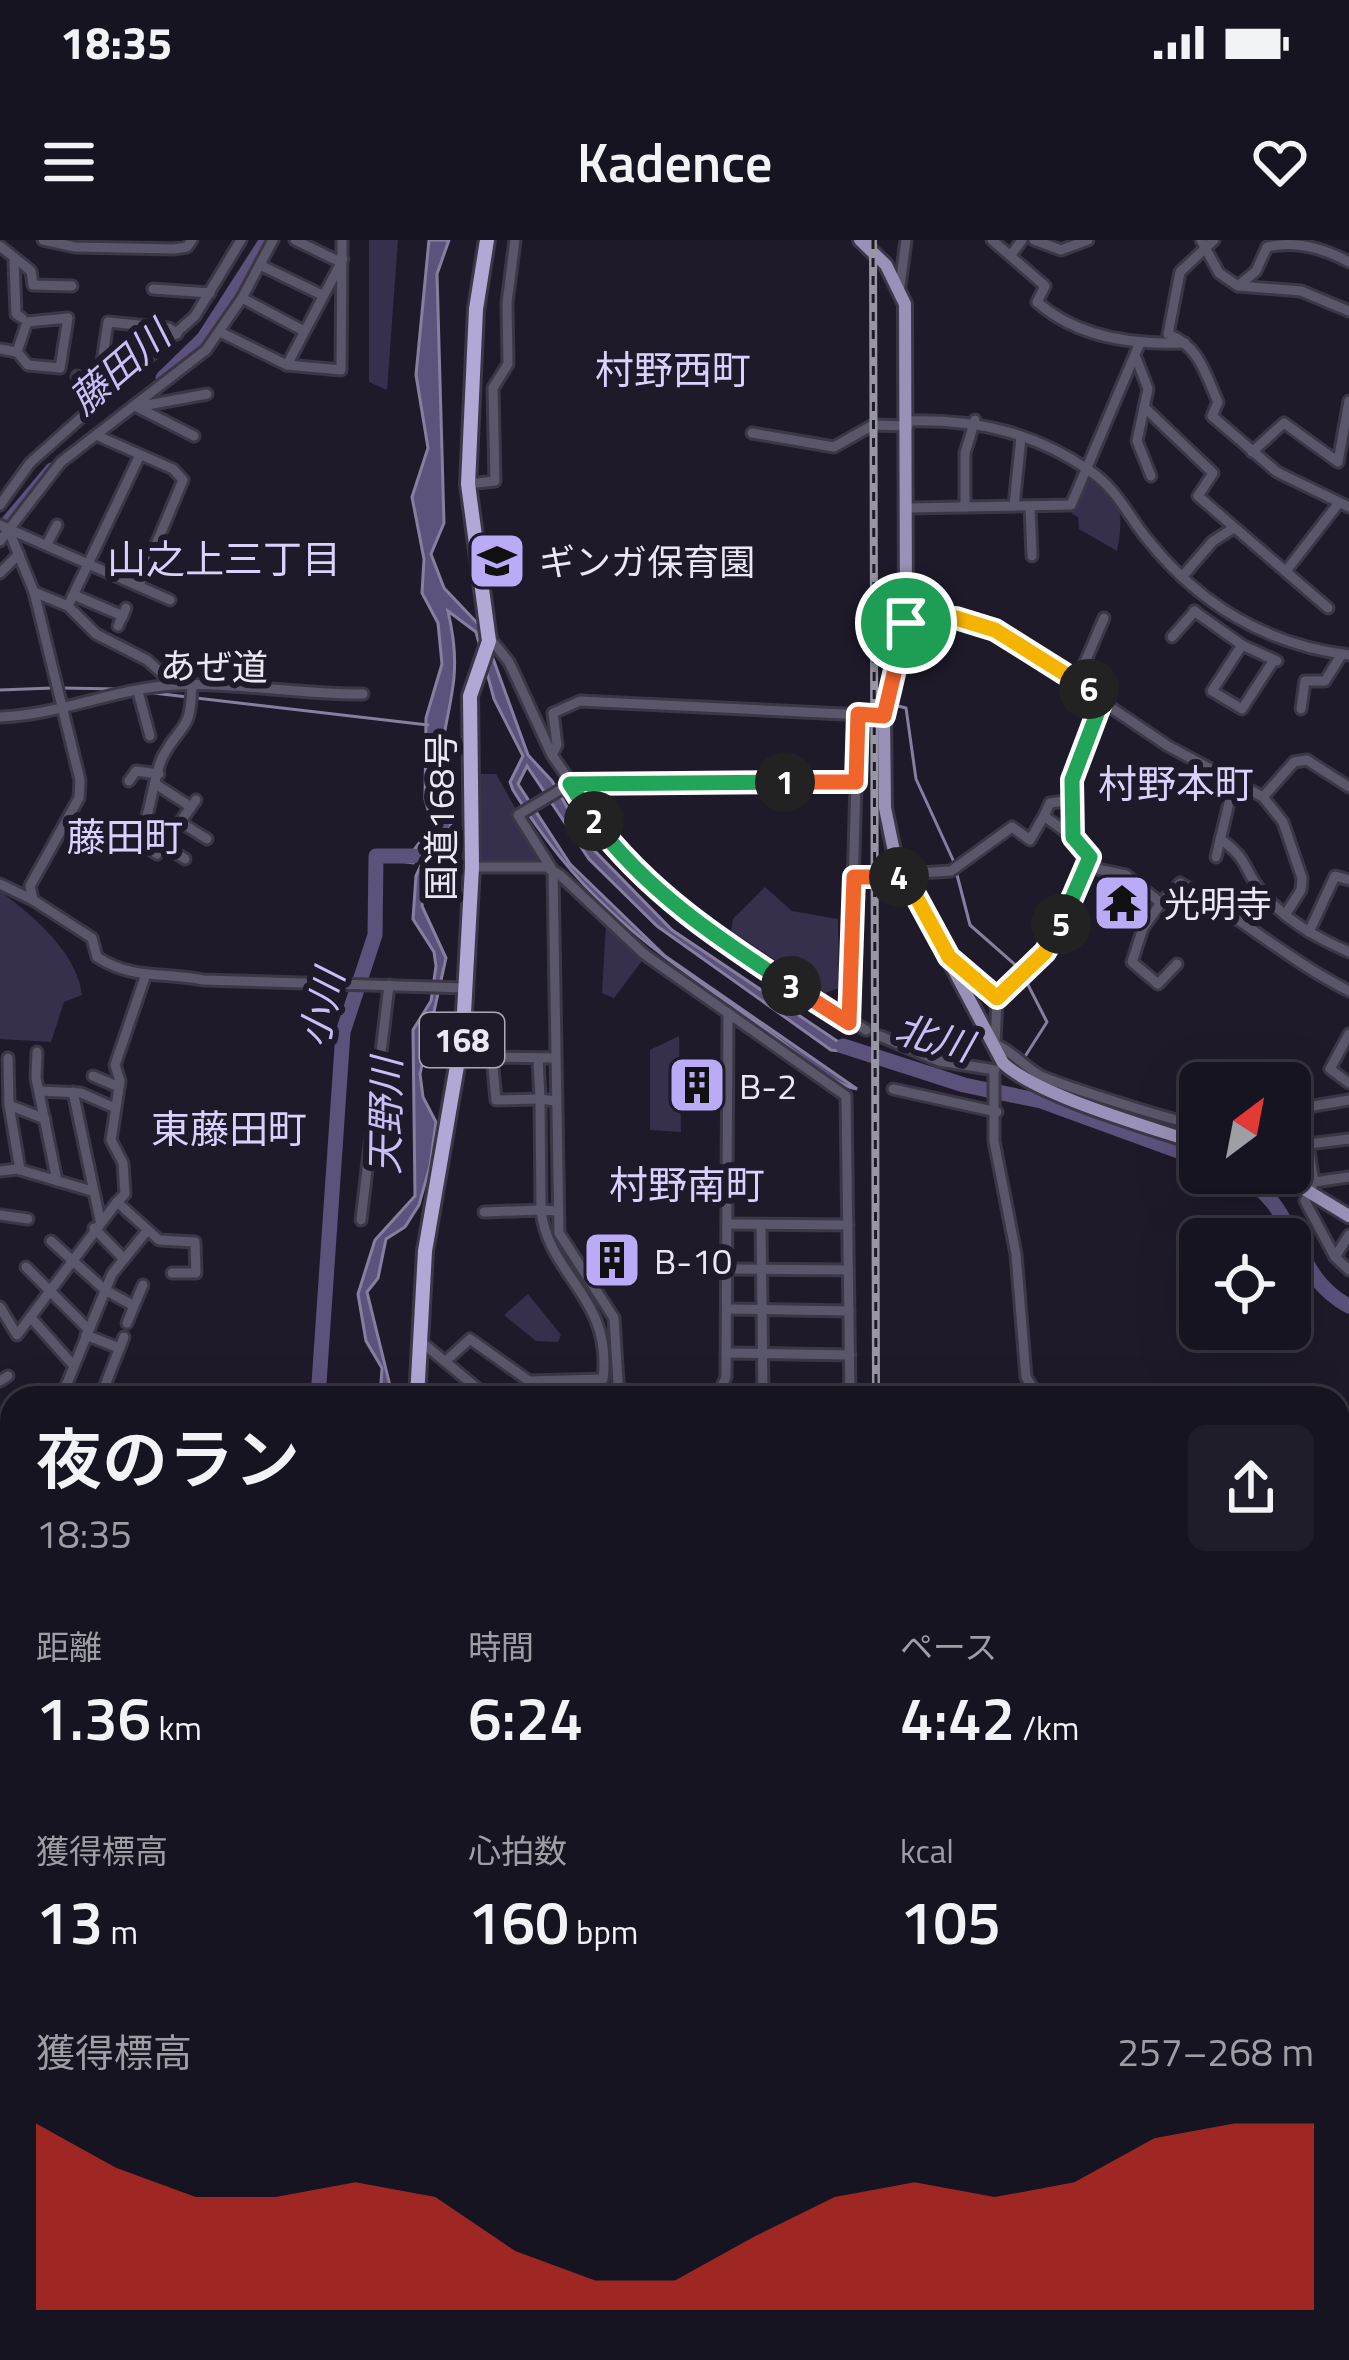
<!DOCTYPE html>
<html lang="ja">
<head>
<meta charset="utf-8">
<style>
  :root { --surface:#161420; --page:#1f1d29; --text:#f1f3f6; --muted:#9e9ea5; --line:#35333e; --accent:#d93025 }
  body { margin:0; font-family:"Titillium Web","Noto Sans JP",sans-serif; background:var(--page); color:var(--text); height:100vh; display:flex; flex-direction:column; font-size:45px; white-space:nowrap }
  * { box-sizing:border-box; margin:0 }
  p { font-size:39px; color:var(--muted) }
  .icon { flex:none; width:66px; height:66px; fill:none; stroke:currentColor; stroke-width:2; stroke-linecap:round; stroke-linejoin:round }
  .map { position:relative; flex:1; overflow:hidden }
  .panel { position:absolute; left:0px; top:1146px; width:1350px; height:975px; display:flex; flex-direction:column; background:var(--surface); border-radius:36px 36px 0 0; box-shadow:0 12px 48px #0002,0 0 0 3px var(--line) }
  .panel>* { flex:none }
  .needle { width:78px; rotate:32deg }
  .buttons { position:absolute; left:1179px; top:822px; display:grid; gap:24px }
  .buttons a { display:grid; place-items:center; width:132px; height:132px; border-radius:18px; background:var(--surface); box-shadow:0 12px 48px #0002,0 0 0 3px var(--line); font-size:60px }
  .pin { position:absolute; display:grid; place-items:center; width:102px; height:102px; color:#fff; margin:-51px; border:6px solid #fff; border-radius:50%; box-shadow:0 3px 12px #0007 }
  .km { position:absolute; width:60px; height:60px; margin:-30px; border-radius:50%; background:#222; color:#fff; font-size:33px; line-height:60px; text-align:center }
  .round { display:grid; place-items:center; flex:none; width:126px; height:126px; border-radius:18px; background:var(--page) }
  .overview { display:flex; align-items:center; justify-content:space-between; height:204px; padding:0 36px }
  h1 { font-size:66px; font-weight:600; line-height:90px }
  .figures { display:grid; grid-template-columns:repeat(3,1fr); gap:18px; height:204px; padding:12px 36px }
  .figures div { display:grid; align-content:center }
  .figures b { font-size:60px; font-weight:600 }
  .figures small { font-size:33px; font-weight:400 }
  .figures p { font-size:33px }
  .chart { height:336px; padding:24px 36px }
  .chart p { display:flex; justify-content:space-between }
  .chart svg { width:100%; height:216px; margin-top:12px; fill:var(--accent); opacity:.7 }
  .status { display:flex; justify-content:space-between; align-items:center; height:84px; padding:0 60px; background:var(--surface); direction:ltr }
  .status svg { height:33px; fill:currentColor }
  header { display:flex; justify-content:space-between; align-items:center; height:156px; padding:0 36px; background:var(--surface); font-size:54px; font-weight:600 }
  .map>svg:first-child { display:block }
  .green { fill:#36304c }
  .water { fill:#5c527c; stroke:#877fa0; stroke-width:3 }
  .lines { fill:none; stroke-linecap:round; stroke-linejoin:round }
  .stream { stroke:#877fa0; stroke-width:3 }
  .river { stroke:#5c527c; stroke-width:15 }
  .minor-casing { stroke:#3b3746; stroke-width:15 }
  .major-casing { stroke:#3b3746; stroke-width:18 }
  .highway-casing { stroke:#3b3746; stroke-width:20 }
  .minor { stroke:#5b576a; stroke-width:9 }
  .major { stroke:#9991b7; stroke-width:12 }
  .highway { stroke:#b1a8d6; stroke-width:14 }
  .rail-casing { stroke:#9996a3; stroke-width:8 }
  .rail { stroke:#1e1a2a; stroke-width:3; stroke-dasharray:9; stroke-linecap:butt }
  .split-1-casing { stroke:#fff; stroke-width:24 }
  .split-2-casing { stroke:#fff; stroke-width:24 }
  .split-3-casing { stroke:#fff; stroke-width:24 }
  .split-4-casing { stroke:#fff; stroke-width:24 }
  .split-5-casing { stroke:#fff; stroke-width:24 }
  .split-6-casing { stroke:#fff; stroke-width:24 }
  .split-7-casing { stroke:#fff; stroke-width:24 }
  .split-1 { stroke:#f0652b; stroke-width:15 }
  .split-2 { stroke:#22a559; stroke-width:15 }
  .split-3 { stroke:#22a559; stroke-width:15 }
  .split-4 { stroke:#f0652b; stroke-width:15 }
  .split-5 { stroke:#f5b400; stroke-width:15 }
  .split-6 { stroke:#22a559; stroke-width:15 }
  .split-7 { stroke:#f5b400; stroke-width:15 }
  .labels { text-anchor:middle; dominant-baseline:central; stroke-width:12; stroke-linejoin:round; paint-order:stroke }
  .shield { fill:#1e1a2a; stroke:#adaab7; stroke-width:3 }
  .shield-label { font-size:33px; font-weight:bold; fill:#eae8f3 }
  .poi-label { font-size:36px; fill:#eae8f3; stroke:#1e1a2a; text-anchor:start }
  .street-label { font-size:36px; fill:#eae8f3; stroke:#1e1a2a }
  .water-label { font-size:39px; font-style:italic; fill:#cabef6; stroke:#1e1a2a }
  .neighbourhood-label { font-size:39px; fill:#dad2fd; stroke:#1e1a2a }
</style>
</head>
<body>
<div class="status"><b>18:35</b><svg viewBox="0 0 49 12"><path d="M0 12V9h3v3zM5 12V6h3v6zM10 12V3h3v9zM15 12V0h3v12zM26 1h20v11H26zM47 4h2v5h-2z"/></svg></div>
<header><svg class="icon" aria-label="menu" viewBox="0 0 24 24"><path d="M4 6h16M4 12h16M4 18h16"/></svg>Kadence<svg class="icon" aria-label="heart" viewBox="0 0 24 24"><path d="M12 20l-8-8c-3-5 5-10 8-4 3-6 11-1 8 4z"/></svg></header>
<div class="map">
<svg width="1349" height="2120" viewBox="0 0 1349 2120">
  <rect width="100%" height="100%" fill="#1e1a2a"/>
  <g class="green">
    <polygon points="369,0 398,0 387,150 369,142"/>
    <path d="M1088,238C1123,257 1124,275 1117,311L1079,289L1078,277L1072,274Z"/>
    <polygon points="479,534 496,534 547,624 479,620"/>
    <polygon points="765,647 792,671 838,679 839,748 825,753 731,691 733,679"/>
    <path d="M0,651C33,676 77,712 82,755L64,762L51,802L0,799Z"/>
    <polygon points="606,684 645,717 614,758 602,753"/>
    <polygon points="679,796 681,892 650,890 650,810"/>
    <polygon points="528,1054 561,1095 558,1102 536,1101 504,1075"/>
  </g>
  <path class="water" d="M429,0H449L437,34L444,283L431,314L444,348L482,388L528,515L552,541L589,605L672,690L837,801L861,808L859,813L831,810L657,686L589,619L527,526L518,544L570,624L665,716L857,849C830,844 797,813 773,795C661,713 589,674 513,550L510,542L523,516L494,459L476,392L448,371C453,394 456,413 454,437C450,484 424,545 451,585L425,638L422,666L446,718L420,834L423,857L436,882L430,926L419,965L405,987L386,999L378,1038L367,1052L393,1158H380L382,1128L366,1101L358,1054L375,1000L415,956L413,790L431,761L436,726L434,712L413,679L416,636L427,612L413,623L399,621V616L409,617L425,595L434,591L425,559L426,478L442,424L438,383L422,353L424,319L412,257L428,208L416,135Z"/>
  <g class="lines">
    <g class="stream">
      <polyline points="62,448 118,449"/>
      <polyline points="0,450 52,448"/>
      <polyline points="145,452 428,485"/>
      <polyline points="894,465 906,468 916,539 954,622"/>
      <polyline points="956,631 970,685 1020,729"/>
      <polyline points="1024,818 1047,782 1024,737"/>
      <polyline points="1055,847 1081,855"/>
      <polyline points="1130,871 1195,896"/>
    </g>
    <g class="river">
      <polyline points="163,138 204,98 267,0"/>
      <polyline points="0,292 52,230"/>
      <polyline points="843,806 964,845 1041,861 1200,919"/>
      <path d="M1234,933C1302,962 1287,1034 1349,1066"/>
      <polyline points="318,1158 343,792 375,695 376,616 413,616"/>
      <polyline points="926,2109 931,2120"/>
      <polyline points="322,2120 323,2109"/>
      <polyline points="501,2120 506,2109"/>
    </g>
    <g class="minor-casing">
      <g id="minor">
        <polyline points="43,0 75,7 174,9 187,7 192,0"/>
        <polyline points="295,0 338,21"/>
        <path d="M992,0L1045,46L1037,62C1078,98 1133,105 1185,103"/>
        <polyline points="1034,0 1061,10 1088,0"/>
        <polyline points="1201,0 1219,33 1238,46 1301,51 1349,71"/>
        <path d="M1214,0L1180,32L1168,94C1199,106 1205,133 1218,162L1212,176L1277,232L1349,267"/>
        <polyline points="0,6 31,31 33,45 72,46"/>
        <polyline points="1011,15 1022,0"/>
        <polyline points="14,22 16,74 22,78"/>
        <polyline points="260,25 322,55"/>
        <polyline points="900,46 906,0"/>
        <path d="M1238,46L1256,31L1267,7C1296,0 1323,8 1349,22"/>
        <polyline points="153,49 210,53"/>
        <polyline points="242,58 304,91"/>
        <polyline points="220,92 287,125 341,130 342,0"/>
        <polyline points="0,109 17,112 28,125 60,128 68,78 27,82 17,112"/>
        <polyline points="1135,115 1148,149 1137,201 1151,236"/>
        <polyline points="287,125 343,19"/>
        <polyline points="77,136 99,142"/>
        <polyline points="107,151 99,142 108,82 169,88 177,94"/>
        <polyline points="142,166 207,154"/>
        <polyline points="137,167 194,196"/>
        <polyline points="1144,167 1213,233 1198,256 1328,368"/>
        <path d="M908,181C975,179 1034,192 1090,231C1118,250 1128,276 1148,300C1200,365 1268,405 1349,415"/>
        <polyline points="752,193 834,207 873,185 908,186"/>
        <polyline points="98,196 173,229 183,240 139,345"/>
        <polyline points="1252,212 1284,183 1338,222 1349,161"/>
        <polyline points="468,244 495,241 493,148 508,124 507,63 515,0"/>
        <polyline points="0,265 30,223 195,76 241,0"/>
        <polyline points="1014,266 1021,197"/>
        <polyline points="965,267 965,213 975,180"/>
        <polyline points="1030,267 1032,316"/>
        <polyline points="908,268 1071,265 1139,105"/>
        <polyline points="0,285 170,360"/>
        <path d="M9,291L34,352L80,540L79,558L30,646L33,660L92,698L97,717C132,740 165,732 203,740L465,748"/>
        <polyline points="0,301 61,222 206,110 242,58 273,0"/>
        <polyline points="47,304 57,285"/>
        <polyline points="1286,331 1338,264"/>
        <polyline points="0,333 19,314"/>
        <polyline points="1182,337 1213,301 1234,288"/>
        <polyline points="34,352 68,366 96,394 147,420 175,445"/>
        <polyline points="74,355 123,376"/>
        <polyline points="68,366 139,217"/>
        <polyline points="1194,371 1242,405 1277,421"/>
        <polyline points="906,383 956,378 996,390 1168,506 1263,557 1283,582 1302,638 1301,650 1285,675"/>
        <polyline points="118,386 126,368"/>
        <polyline points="489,397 509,422 552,515 629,626 734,711 866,790"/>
        <polyline points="1172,397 1195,371"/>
        <polyline points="1242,405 1212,451 1242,469 1274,420"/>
        <polyline points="1077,441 1104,378"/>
        <path d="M192,446C190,494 183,480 163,516C154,533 150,576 139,602L157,614L196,560"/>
        <polyline points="138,452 150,496"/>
        <path d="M1103,458L1072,540L1073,597L1089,617L1088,627L1045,712L997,758L995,804C1014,812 1026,829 1043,837C1063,845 1185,886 1200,884"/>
        <polyline points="1301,469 1305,441 1325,441 1342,414"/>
        <path d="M0,477C60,475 116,448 175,445C237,442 301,455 363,454"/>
        <polyline points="552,515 557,505 553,473 580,461 884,476"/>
        <polyline points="129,541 136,531 159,534"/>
        <polyline points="157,545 191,567"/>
        <polyline points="1263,557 1294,522 1307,520 1349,547"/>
        <polyline points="1044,576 1050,563 1073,560"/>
        <polyline points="180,582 207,599"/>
        <path d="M1220,599C1250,620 1242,628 1261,651C1285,680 1315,697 1349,712"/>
        <polyline points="164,605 185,619"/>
        <polyline points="1216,617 1235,538"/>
        <polyline points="472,627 546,627 560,635 644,714 846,856 850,1158"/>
        <path d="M1088,627L1126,635L1161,663L1180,643C1239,676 1288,720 1349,751"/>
        <polyline points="854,637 951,631 1012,587 1030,600 1044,576 1073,597"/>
        <polyline points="0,644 33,660"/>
        <polyline points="1161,663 1143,688 1132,722 1158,744 1177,724"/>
        <polyline points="1309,692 1335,636 1349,640"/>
        <polyline points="949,717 997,758"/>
        <polyline points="145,737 115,825 120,841 111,900 123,923 125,954 117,962 159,1000 195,1002 196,1033 172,1033"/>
        <polyline points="849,783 858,474"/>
        <polyline points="1349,794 1330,829 1349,843"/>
        <polyline points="880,796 939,821 995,830"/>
        <polyline points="37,812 36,838 57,941"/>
        <polyline points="8,818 9,865"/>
        <polyline points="538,819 540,859 496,860 492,817 555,818"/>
        <polyline points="994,831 994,901 1016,1014 1026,1137 1039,1158"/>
        <polyline points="93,836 119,847"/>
        <polyline points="893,849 997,872"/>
        <polyline points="40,851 81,853 113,867"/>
        <polyline points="73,852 100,980"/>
        <polyline points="1302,868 1314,942 1305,961 1335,1017 1349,1030"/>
        <polyline points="1290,870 1349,860"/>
        <polyline points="1308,904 1349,899"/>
        <polyline points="20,930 9,865 45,879"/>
        <polyline points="0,931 17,929 92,951"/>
        <polyline points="1314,942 1349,937"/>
        <polyline points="484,972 541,970 540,859 555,861"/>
        <polyline points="0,975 28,979"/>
        <polyline points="361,980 389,745"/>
        <polyline points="727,984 848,985"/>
        <polyline points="761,985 763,1156"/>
        <polyline points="94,988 124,1019"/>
        <polyline points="51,1001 105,1050 134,1066 143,1045"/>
        <polyline points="1335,1017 1349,995"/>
        <polyline points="26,1027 89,1090"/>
        <polyline points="727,1029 848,1030"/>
        <polyline points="0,1067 17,1095 117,962"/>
        <polyline points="727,1069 849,1071"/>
        <polyline points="33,1080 74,1126"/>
        <polyline points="127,1083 134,1066"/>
        <polyline points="86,1095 119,1108"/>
        <polyline points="419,1100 489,1158"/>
        <polyline points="727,1113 850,1115"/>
        <path d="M448,1119L470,1099L529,1141L603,1139C613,1057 548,1036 541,970L557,971"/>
        <polyline points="0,1141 8,1136"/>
        <polyline points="723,1151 729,1156 850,1157"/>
        <polyline points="61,1158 112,1034 146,992"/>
        <polyline points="100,1158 124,1097"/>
        <polyline points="619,1158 614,1078 559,993 553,631 518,575 570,544 856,542"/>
        <polyline points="717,1158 726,1137 728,773"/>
        <polyline points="0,1182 12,1204"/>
        <polyline points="0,1330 8,1393 0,1436"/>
        <polyline points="1338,1337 1349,1336"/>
        <polyline points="1338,1400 1349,1402"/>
        <polyline points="1338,1527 1349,1532"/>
        <polyline points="1338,1590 1349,1600"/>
        <polyline points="0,1599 12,1610"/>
        <polyline points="1338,1650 1349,1656"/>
        <polyline points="0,1658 12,1656"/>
        <polyline points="1338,1690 1349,1679"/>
        <polyline points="0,1699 12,1725"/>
        <polyline points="0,1782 12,1760"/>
        <polyline points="1338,1793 1349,1805"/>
        <polyline points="0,1870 12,1851"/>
        <polyline points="1338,1875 1349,1880"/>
        <polyline points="1340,1919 1349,1896"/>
        <polyline points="1338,1947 1342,1938"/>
        <polyline points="0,1993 12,1979"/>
        <polyline points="1338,2002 1349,1971"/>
        <polyline points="1338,2078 1345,2082 1338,2106"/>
        <polyline points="185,2109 187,2120"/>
        <polyline points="343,2109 350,2120"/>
        <polyline points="963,2109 967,2120"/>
        <polyline points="1018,2109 1020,2120"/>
        <polyline points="901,2114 902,2120"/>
        <polyline points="139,2120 149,2109"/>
        <polyline points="699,2120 699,2109"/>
        <polyline points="793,2120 793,2109"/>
        <polyline points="865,2120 865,2109"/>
        <polyline points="1183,2120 1186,2109"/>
        <polyline points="1223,2120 1226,2109"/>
        <polyline points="1294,2120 1297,2109"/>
      </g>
    </g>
    <g class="major-casing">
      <g id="major">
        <path d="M860,0L886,25L905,64L906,372L884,476L885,568L896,621L1003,823C1038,856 1150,887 1200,904"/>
        <polyline points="1278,933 1349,976"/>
        <polyline points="1338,1468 1349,1459"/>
        <polyline points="514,2120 531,2109"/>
      </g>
    </g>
    <g class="highway-casing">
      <g id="highway">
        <polyline points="417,1158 425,1011 463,791 472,627 470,456 489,401 468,244 476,69 487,0"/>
        <polyline points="294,2120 296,2109"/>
        <polyline points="306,2120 308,2109"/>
        <polyline points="545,2120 548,2109"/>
      </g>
    </g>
    <use href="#minor" class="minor"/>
    <use href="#major" class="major"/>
    <use href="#highway" class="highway"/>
    <g class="rail-casing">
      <g id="rail">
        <polyline points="873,0 876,1158"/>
        <polyline points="882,2120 882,2109"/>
      </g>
    </g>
    <use href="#rail" class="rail"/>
  </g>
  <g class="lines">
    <g class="split-1-casing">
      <polyline id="split-1" points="785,542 856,542 858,474 884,476 906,383"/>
    </g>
    <g class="split-2-casing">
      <polyline id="split-2" points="594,581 570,544 785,542"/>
    </g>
    <g class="split-3-casing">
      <path id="split-3" d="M594,581C648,652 717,698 791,746"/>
    </g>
    <g class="split-4-casing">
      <polyline id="split-4" points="791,746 849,783 854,637 899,637"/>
    </g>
    <g class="split-5-casing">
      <polyline id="split-5" points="899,637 906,638 949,717 997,758 1045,712 1061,684"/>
    </g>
    <g class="split-6-casing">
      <polyline id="split-6" points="1061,684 1090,617 1073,597 1072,540 1103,458 1089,449"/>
    </g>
    <g class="split-7-casing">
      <polyline id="split-7" points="906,383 956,378 995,390 1089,449"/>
    </g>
    <use href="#split-1" class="split-1"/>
    <use href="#split-2" class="split-2"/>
    <use href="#split-3" class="split-3"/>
    <use href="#split-4" class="split-4"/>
    <use href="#split-5" class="split-5"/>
    <use href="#split-6" class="split-6"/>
    <use href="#split-7" class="split-7"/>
  </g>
  <defs>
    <g id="school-square" transform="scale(3)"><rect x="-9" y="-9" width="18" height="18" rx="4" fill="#bbaaf6" stroke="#1e1a2a"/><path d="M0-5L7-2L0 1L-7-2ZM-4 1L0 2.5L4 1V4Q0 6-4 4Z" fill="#111"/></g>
    <g id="temple-square" transform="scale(3)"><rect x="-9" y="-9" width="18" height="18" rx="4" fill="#bbaaf6" stroke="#1e1a2a"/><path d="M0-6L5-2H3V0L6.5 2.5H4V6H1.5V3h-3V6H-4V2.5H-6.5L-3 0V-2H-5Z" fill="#111"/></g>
    <g id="building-square" transform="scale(3)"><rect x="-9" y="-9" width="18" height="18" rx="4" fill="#bbaaf6" stroke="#1e1a2a"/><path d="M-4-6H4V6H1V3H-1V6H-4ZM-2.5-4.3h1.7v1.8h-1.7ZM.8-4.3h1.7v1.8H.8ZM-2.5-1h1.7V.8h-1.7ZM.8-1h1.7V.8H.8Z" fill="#111"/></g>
  </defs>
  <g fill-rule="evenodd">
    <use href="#school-square" x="497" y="321"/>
    <use href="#temple-square" x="1122" y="663"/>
    <use href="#building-square" x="697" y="845"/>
    <use href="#building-square" x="612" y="1020"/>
  </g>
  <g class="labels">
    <rect class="shield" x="420" y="773" width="84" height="54" rx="9"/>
    <g class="shield-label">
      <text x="462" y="800">168</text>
    </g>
    <g class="poi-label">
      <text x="539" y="321">ギンガ保育園</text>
      <text x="1164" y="663">光明寺</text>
      <text x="739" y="845">B-2</text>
      <text x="654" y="1020">B-10</text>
    </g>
    <g class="street-label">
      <text transform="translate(214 426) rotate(1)">あぜ道</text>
      <text transform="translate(440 577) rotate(-90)">国道168号</text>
    </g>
    <g class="water-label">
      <text transform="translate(119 127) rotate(-41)">藤田川</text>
      <text transform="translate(321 768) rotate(-77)">小川</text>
      <text transform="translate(934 797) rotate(15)">北川</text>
      <text transform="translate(385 876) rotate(-89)">天野川</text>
    </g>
    <g class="neighbourhood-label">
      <text x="673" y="129">村野西町</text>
      <text x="224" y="318">山之上三丁目</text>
      <text x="1176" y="543">村野本町</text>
      <text x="125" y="596">藤田町</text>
      <text x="229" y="888">東藤田町</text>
      <text x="687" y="944">村野南町</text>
    </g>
  </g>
</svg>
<div class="buttons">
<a><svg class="needle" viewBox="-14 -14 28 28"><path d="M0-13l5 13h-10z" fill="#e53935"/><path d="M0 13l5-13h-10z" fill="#9e9ea5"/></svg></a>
<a><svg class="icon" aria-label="locate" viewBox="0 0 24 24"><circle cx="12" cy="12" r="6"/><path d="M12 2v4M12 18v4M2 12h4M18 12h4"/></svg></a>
</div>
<div class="pin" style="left:906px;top:383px;background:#1e9e55"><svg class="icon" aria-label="arrive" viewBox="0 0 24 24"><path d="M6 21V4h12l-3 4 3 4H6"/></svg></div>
<b class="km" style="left:785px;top:542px">1</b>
<b class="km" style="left:594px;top:581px">2</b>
<b class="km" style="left:791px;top:746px">3</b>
<b class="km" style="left:899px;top:637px">4</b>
<b class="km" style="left:1061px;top:684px">5</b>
<b class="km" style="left:1089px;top:449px">6</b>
<section class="panel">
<div class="overview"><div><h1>夜のラン</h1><p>18:35</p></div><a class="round"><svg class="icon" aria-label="share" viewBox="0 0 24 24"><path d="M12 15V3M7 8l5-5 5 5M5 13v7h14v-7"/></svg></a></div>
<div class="figures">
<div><p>距離</p><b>1.36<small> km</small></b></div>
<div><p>時間</p><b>6:24</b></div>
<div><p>ペース</p><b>4:42<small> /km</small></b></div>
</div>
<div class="figures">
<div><p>獲得標高</p><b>13<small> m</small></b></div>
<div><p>心拍数</p><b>160<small> bpm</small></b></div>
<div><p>kcal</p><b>105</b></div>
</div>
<div class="chart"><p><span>獲得標高</span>257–268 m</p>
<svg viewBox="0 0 160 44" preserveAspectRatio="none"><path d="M0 44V6L10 15L20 21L30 21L40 18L50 21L60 32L70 38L80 38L90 29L100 21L110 18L120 21L130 18L140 9L150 6L160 6V44z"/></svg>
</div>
</section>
</div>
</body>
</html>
